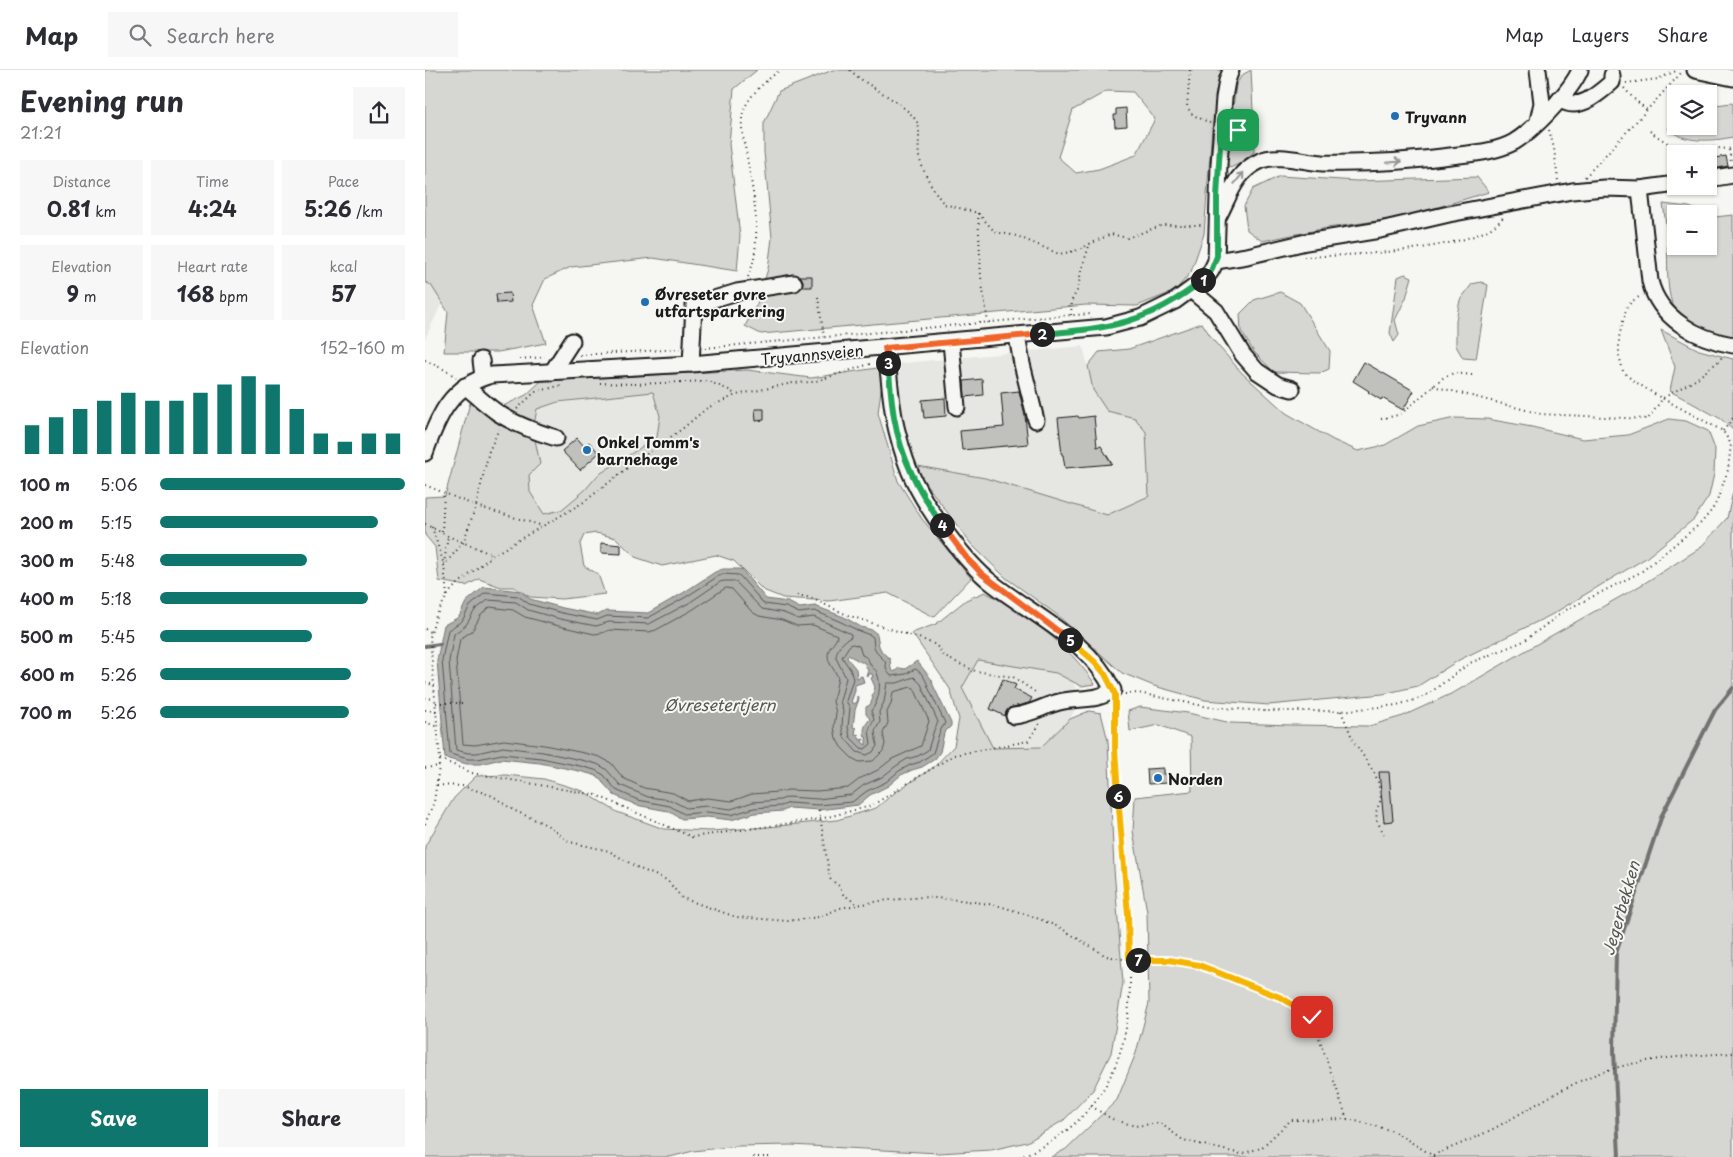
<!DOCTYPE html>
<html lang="en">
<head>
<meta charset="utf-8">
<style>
  :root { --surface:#fff; --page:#f7f7f7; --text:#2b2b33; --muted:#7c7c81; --line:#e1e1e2; --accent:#0f766e }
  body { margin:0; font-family:"Playpen Sans",sans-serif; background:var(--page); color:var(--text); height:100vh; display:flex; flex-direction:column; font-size:19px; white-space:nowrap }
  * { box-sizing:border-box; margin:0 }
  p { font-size:16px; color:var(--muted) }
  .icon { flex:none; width:28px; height:28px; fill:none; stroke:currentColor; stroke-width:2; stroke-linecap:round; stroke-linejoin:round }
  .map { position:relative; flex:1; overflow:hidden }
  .drawer { display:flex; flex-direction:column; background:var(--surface); width:425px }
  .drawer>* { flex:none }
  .tools { position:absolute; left:1242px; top:15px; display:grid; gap:10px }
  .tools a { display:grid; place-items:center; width:50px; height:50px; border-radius:0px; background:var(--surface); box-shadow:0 1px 4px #0004; font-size:25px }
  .pin { position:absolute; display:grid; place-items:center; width:42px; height:42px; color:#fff; margin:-21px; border-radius:10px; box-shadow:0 2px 8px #0006 }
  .km { position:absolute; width:25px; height:25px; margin:-12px; border-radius:50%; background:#222; color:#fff; font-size:14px; line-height:25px; text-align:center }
  .round { display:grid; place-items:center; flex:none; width:52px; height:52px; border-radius:0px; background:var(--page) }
  .summary { display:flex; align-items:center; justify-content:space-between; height:85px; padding:0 20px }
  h1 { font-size:28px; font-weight:700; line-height:38px }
  .metrics { display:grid; grid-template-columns:repeat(3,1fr); gap:8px; height:85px; padding:5px 20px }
  .metrics div { display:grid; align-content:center; border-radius:0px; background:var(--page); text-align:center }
  .metrics b { font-size:21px; font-weight:700 }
  .metrics small { font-size:14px; font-weight:400 }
  .metrics p { font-size:14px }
  .chart { height:140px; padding:10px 20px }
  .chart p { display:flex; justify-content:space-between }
  .chart svg { width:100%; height:90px; margin-top:5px; stroke:var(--accent); stroke-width:6 }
  .cta { display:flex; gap:10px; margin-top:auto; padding:10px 20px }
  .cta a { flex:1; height:58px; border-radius:0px; background:var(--accent); color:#fff; font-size:20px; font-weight:700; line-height:58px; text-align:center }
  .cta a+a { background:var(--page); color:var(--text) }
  ul { padding:0 20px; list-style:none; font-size:16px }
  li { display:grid; grid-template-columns:80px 60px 1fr; align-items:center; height:38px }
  li i { height:12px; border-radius:6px; background:var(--accent) }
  header { display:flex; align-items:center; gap:30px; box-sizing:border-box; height:70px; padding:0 25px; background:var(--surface); border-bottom:1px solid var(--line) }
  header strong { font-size:24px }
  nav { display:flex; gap:28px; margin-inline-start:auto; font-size:18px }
  .search { width:350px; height:45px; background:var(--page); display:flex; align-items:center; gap:12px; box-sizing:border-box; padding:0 18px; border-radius:0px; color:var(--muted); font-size:19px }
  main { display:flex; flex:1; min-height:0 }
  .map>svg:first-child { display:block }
  .built { fill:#e6e6e2 }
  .green { fill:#d6d6d2; stroke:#797977; fill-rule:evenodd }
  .water { fill:#acaca9; stroke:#727271; fill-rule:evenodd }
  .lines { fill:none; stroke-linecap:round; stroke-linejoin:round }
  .shore { stroke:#565654; stroke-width:1 }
  .stream { stroke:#727271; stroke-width:4 }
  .building { fill:#c0c0bd; stroke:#1c1c1c }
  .minor-casing { stroke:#1c1c1c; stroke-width:19 }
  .path { stroke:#1c1c1c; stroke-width:2; stroke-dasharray:1 4; stroke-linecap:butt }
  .minor { stroke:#f6f6f2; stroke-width:15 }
  .oneway { stroke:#949492 }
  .split-1-casing { stroke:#fff; stroke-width:10 }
  .split-2-casing { stroke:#fff; stroke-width:10 }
  .split-3-casing { stroke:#fff; stroke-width:10 }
  .split-4-casing { stroke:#fff; stroke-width:10 }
  .split-5-casing { stroke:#fff; stroke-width:10 }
  .split-6-casing { stroke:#fff; stroke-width:10 }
  .split-7-casing { stroke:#fff; stroke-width:10 }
  .split-8-casing { stroke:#fff; stroke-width:10 }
  .split-1 { stroke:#22a559; stroke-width:6 }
  .split-2 { stroke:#22a559; stroke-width:6 }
  .split-3 { stroke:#f0652b; stroke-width:6 }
  .split-4 { stroke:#22a559; stroke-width:6 }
  .split-5 { stroke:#f0652b; stroke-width:6 }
  .split-6 { stroke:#f5b400; stroke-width:6 }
  .split-7 { stroke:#f5b400; stroke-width:6 }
  .split-8 { stroke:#f5b400; stroke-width:6 }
  .poi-dot { fill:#1f6fb2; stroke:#f6f6f2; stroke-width:2 }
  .labels { text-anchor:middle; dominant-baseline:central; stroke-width:4; stroke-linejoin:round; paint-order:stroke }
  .poi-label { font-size:15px; font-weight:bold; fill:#1c1c1c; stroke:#f6f6f2; text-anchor:start }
  .street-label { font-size:15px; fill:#1c1c1c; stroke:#f6f6f2 }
  .water-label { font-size:16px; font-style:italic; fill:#565654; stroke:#f6f6f2 }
</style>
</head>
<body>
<header>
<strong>Map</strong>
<div class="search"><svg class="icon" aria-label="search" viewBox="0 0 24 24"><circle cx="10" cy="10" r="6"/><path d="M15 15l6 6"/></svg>Search here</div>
<nav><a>Map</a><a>Layers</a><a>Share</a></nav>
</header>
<main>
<section class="drawer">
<div class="summary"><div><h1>Evening run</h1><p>21:21</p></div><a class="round"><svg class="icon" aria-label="share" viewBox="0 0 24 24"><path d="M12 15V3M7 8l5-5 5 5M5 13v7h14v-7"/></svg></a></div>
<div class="metrics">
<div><p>Distance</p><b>0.81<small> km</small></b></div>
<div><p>Time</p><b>4:24</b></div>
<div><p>Pace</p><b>5:26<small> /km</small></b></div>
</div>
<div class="metrics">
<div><p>Elevation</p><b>9<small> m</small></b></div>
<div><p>Heart rate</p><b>168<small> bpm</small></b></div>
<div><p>kcal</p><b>57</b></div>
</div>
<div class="chart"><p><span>Elevation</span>152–160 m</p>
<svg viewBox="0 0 160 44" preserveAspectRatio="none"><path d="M5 44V30M15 44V26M25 44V22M35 44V18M45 44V14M55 44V18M65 44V18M75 44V14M85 44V10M95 44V6M105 44V10M115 44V22M125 44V34M135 44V38M145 44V34M155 44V34"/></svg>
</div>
<ul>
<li><b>100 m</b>5:06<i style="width:100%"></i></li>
<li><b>200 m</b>5:15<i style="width:89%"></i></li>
<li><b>300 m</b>5:48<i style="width:60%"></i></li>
<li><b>400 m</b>5:18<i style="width:85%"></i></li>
<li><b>500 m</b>5:45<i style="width:62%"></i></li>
<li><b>600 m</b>5:26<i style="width:78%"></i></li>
<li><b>700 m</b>5:26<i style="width:77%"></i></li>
</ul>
<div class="cta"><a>Save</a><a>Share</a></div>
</section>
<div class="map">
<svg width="1308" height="1087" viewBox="0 0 1308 1087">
  <rect width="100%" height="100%" fill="#f6f6f2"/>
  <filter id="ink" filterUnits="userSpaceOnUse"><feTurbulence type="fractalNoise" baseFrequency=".02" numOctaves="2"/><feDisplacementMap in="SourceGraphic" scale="10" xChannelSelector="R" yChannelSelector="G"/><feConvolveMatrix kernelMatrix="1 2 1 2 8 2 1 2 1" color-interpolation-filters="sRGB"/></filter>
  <g filter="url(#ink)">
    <g class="built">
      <polygon points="0,147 39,185 0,269"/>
      <polygon points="658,276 668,319 682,341 710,348 721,362 724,426 682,445 560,408 487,395 478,363 469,294"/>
      <polygon points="228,322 235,346 232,366 173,405 160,420 136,440 119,445 105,422 104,405 115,393 108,360 112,339 133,333"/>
      <polygon points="553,590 631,603 647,610 656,628 645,649 616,677 567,678 537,618"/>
    </g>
    <g class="green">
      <polygon points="0,0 332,0 309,19 304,74 315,166 312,201 228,188 146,197 120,209 108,235 121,273 73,282 19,282 23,242 6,215 0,212"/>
      <path d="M408,0H802L797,9L787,59L779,164L766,202L750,221L712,236L661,235L336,264L320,256L332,234L343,199L347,168L339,82V53L354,21ZM682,21L708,22L730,49L711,85L674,99L651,103L633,87L648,40Z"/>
      <polygon points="826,0 829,60 829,82 816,93 805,98 801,90 811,15 817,5"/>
      <path d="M1306,33L1308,34V67C1289,71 1257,74 1243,58L1251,51V56H1284V36Z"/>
      <polygon points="855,106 932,111 1052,107 1064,122 979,147 902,158 837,171 822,160 819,136 828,119"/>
      <path d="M1238,134L1264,137L1282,144H1251V176H1284V145L1290,147L1308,145V268C1288,264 1263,255 1250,238C1239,225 1244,179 1242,161C1241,152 1239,143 1238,134Z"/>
      <polygon points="980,204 987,207 981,228 970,250 974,265 969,272 965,263 973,207"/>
      <polygon points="1056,212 1063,215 1051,289 1038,288 1031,276 1031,250 1035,230 1047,214"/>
      <polygon points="855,222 875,233 905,281 904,299 895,303 849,302 829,282 816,261 815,244 829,230"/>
      <polygon points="777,253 788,270 817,303 861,343 908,370 933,381 960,375 993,356 1030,348 1062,349 1107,357 1158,369 1203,365 1244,349 1261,351 1283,361 1290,379 1289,404 1284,426 1269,449 1221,488 1126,545 1034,590 993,616 958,624 844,635 780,630 729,616 697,603 631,544 581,508 546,474 487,395 560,408 682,445 724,426 721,362 710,348 682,341 668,320 663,296 674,282 704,279"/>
      <polygon points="1236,260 1274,280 1308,289 1308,360 1296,349 1245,321 1250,297"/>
      <path d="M459,297L453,343L473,411L497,449L546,508L509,547L463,523L404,531L358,528L338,520L309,491L291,485L237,496L210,487L191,468L171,463L159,465L155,474L159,496L173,504L180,524L137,529L105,527L89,517H76L54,509L41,516L14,511L10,477L0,465V427L20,426L45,333L74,338L101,325L116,311L322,300L386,308ZM228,322L235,346L232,367L173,405L160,420L136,440L119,444L105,422L104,405L115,394L108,360L112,339L133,332Z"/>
      <polygon points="1308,422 1308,1087 626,1087 641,1079 692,1030 711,983 724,933 722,842 708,761 710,727 767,721 766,667 734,655 705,661 703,641 715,637 763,643 806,653 867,655 944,656 978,646 1030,622 1124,567 1218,514 1275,478 1302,448"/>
      <path d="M560,522C603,546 642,573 670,614L656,616L631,603L553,590L537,618L568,678L616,677L645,649L664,641L676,643L683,671L689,799L698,913L686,983L668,1020L639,1050L602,1072L566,1080L513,1083L366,1075L313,1076L268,1081L245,1087H0V776L29,728L51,706L81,705L119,709L158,721L192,742L239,759L285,761L343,757L412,750L451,738L472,721L509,697L529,676L534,649L525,619L487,563L511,554L541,530Z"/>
    </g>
    <path class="water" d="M298,499H316L341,529L363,532L375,538L390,536L419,547L436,557L447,560L452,564L454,576L457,582L465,589L466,599L469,602L474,598L480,599L492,591L507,610L508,615L526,653V656L519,663L515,682L510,689L497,697L487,700L476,705L463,716L445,725L433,735L394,740L364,738L358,741L330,743L306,750L282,747L257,749L243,741L211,735L189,725L179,714L176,709L169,705L154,701L115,693L76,689L55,694H42L20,688L12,590L19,555L34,547L41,532L59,517L96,521L105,529L138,538L173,545L181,541L223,543L258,523L290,502ZM423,585L436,592H439L443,601L441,606L443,607L444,604H447L448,607L446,608L450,617L447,626L448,628L445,635L441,637V644L445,649C439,656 438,659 440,667L442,668L441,669V675L437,672L439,669L435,670L433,664L430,665L431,658L428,657L430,640L434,629L432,626V632L429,634L426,632L430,621V615L439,612L437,606L432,608L431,599L422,588Z"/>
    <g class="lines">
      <g class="shore">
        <path d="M299,504L314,505L339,534L361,537L374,543L390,541L416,552L434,561L445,565L448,567L449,577L453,584L460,591L462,601L466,606L481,604L490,599C496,601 502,611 503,617L520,653L515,661L508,683L495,692L485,695L474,701L461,712L442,721L427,732L393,735L364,733L356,736L329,738L306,745L282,742L259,744L245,736L213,730L191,720L179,705L170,700L155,696L116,688L77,684L53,689H43L25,684L17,590L23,560L37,551L45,536L60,523L93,526L104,534L137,543L172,550L182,546L223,548L261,527L292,507Z"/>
        <path d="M300,511H310L337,539L359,543L373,549L389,547L426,564V567C418,571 411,579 411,588L421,608L415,631L418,641L417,657L419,667L432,682L442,685L448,682L452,676L450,661L455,652L454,642L459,632L462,613H472L489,607L496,614L513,652L509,660L503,680L493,686L482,689L471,696L457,707L439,715L426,725L393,729L363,727L355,730L328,732L306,739L282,736L261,738L246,730L223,727L195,715L181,699L172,694L156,690L118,682L78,677L52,683H43L31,680L24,591L29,564L41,555L50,540L63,530L91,532L103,540L135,549L171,556L184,552L224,554L264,533L295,512Z"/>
        <path d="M301,518L307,519L327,542L334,546L357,550L372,556L388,555L412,565C412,571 407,574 404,580C400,593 410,598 413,608L408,631L411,643L409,657L411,668L416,677L427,688L434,692L448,691L458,681L460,674L458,663L463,653L462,642L466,634L468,622L486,617L489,618L504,651L496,676L467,689L453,700L436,708L423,718L392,721L363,720L353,722L327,724L307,731L282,728L263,731L248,723L219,718L198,708L186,693L175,687L159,683L119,675L79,670L50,675L38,674L31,591L35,569L47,561L56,545L65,537L88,540L100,547L134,556L169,564L177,563L185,560L224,562L231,560L267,540Z"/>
        <path d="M428,574L434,576L437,585C444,588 443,591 447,597C449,600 451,599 452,603C457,615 454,631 446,641L449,649L444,660L446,674L440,679L436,678L425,667L423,657L425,638L421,631L428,609L425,599L417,587L424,576Z"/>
      </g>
      <g class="stream">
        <polyline points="0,576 15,574"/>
        <polyline points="1194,1087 1189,981 1191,883 1237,745 1290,640 1308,618"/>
      </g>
    </g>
    <g class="building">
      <polygon points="701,38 702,56 690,57 689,45 691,45 691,39"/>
      <polygon points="1301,86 1303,96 1284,100 1284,89"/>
      <polygon points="375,206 387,206 387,217 377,217 378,211"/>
      <polygon points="85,223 86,232 72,233 71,224"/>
      <polygon points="939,292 989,321 978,340 957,328 956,330 943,322 944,321 928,311"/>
      <polygon points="557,309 558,325 540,327 539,311"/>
      <polygon points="594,321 600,346 603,374 537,380 535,361 579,357 576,323"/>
      <polygon points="520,328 521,346 499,348 497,330"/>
      <polygon points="330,339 339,339 339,350 331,351"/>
      <polygon points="653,346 654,348 669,346 672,377 676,376 687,394 640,398 638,385 637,385 633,348"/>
      <polygon points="152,368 159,376 164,372 174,383 155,400 137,381"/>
      <polygon points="176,473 196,475 196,484 176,483"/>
      <polygon points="578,609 591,615 589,619 607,628 604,633 584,638 580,646 565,639"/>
      <polygon points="738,698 738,704 743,704 743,713 723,714 722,699"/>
      <polygon points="954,702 964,702 968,751 959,752"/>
    </g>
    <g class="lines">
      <g class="minor-casing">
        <g id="minor">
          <polyline points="1113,0 1117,33 1113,51"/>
          <polyline points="1270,0 1308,8"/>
          <path d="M1135,29C1153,43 1173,24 1187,12V5"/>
          <polyline points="1284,109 1308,105"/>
          <path d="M1215,119L1225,211C1234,249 1273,269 1308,275"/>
          <path d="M793,147C805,125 810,102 835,91C851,83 880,92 898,93C944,94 989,91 1034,85C1052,83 1073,81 1089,72C1109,60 1146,21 1155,0"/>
          <polyline points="791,191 822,186 881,172 955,160 1024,144 1147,121 1179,118 1215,119 1251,114"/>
          <polyline points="766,220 791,241 818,285 832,301 853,315 867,319"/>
          <polyline points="592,266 597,294 611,350"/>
          <polyline points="526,272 532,337"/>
          <path d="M460,278C465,305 465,334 472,361C476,377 481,395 489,411C504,442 540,492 567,513C609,546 664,570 688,620C672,632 652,627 634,632C618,636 607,644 589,646"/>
          <polyline points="56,290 58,307"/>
          <polyline points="266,294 269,235 312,222 369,213"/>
          <polyline points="127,302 147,271"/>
          <path d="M40,316C51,325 61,335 73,343C91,355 111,362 131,368"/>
          <path d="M0,383C13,346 26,315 67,305L266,294L681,257L715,248L750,231L780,209L786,201L791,191L794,94L799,28L802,11L806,0"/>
        </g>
      </g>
      <g class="path">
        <path d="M425,0C443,18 480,32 492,52C497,62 491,79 495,90C500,106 509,121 519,134L553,143L570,162L592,166L634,184L650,181L686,164L702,168L738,155H779"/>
        <polyline points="765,0 762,37 768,45 785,53"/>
        <polyline points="1201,13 1233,9 1253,0"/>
        <polyline points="1199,18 1208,28 1222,40"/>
        <polyline points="809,58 818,60 832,55"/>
        <polyline points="1124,60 1129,78 1133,111"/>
        <path d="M1225,61C1234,69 1247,73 1253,84"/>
        <polyline points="1249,76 1263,75 1303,79 1308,78"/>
        <polyline points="1304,80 1306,92"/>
        <polyline points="1160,107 1257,2"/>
        <polyline points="553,143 556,207 563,253"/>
        <path d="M879,187C919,185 1057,182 1078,147"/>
        <path d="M323,207C338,175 329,126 323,93C321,77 314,59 318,43C323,25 341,11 355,0"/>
        <polyline points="393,227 399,267"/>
        <polyline points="646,245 647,230 653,219 656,201 665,173"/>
        <polyline points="280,278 632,246 666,244"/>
        <polyline points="155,285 255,279"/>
        <polyline points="95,289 120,287"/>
        <polyline points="0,290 20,300 31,307"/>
        <polyline points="175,313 210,314 283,311 304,320 311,325"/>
        <polyline points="1008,316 1116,344 1223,349 1238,328 1270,310 1295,290 1298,285"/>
        <polyline points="92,339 110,322 137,315"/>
        <polyline points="956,349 973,345 978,342 1018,308 1029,303 1047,305"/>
        <polyline points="1298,361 1308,348"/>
        <polyline points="0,415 51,436 118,456"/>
        <polyline points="0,454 23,466 68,485"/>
        <polyline points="7,457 19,495"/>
        <polyline points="17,462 19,423"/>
        <polyline points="19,494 23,466"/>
        <polyline points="372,525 386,528 422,545 497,569 511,575 520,587 550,601 588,607 613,624"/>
        <polyline points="22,526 19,495 38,473 51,436 64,381 74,359"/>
        <polyline points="0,559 6,562"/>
        <polyline points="0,613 10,615"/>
        <polyline points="700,624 713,623 784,637 840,641 916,641 972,635 996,628 1006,622 1045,593 1099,571 1141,540 1216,502 1276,453 1287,440 1292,431 1303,400 1306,374 1298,361 1231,325 1206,309 1198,301 1194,285 1194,267 1202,236 1209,230 1217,225"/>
        <polyline points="0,628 10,629"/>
        <polyline points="11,633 38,633"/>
        <polyline points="0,640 12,641"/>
        <polyline points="916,641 928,670 950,704 953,712 956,729 951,742 952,751 959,764"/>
        <polyline points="0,652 13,657"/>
        <polyline points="15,689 47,703 171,725 267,767 395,749 446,736 529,685 603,671 615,653"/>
        <polyline points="0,698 14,696"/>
        <polyline points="12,715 38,716 68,726 88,740 122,755 145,772 184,781 215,799 242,810 257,828 311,847 363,851 394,847 415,838 455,831 497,827 535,830 571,835 604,845 634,857 681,886 704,890 744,890 774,895 857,928 887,947 922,1049"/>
        <polyline points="394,740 405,809 414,816 418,824 433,835"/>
        <polyline points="0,754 9,732 15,689 5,567 11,546 22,526 27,519 68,485 159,432 205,396 257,359 282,338 311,325 368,313 388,312 448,293"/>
        <polyline points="666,1036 687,1049 710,1056 735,1053 758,1070 816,1084 836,1078 866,1050 922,1049 939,1053 968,1061 1010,1087"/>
        <path d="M1008,1085C1036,1074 1065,1062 1091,1046C1117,1031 1142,1016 1169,1005C1212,988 1262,986 1308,983"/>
        <polyline points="328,1087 345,1087"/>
        <path d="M594,1087C662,1061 699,1006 704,934C707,895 703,855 700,816C698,777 693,738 691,699C690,677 691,656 691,634"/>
      </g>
      <use href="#minor" class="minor"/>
    </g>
    <defs><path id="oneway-shaft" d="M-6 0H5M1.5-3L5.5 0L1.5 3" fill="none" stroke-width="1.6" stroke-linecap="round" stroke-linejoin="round" transform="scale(1.25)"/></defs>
    <g class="oneway">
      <use href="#oneway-shaft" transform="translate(969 92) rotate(-5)"/>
      <use href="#oneway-shaft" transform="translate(814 108) rotate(-51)"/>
    </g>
  </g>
  <g class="lines" filter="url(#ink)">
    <g class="split-1-casing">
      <polyline id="split-1" points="778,210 786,201 792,186 792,127 796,58 808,58 813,60"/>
    </g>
    <g class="split-2-casing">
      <path id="split-2" d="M617,264C685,258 723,254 778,210"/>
    </g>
    <g class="split-3-casing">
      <polyline id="split-3" points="463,293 460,278 617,264"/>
    </g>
    <g class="split-4-casing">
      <path id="split-4" d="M463,293C465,311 466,329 469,347C476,389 494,421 517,455"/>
    </g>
    <g class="split-5-casing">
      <polyline id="split-5" points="517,455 541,487 557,504 645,570"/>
    </g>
    <g class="split-6-casing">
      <polyline id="split-6" points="645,570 670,592 680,604 690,624 690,679 693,726"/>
    </g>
    <g class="split-7-casing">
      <polyline id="split-7" points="693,726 703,845 704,890 713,890"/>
    </g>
    <g class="split-8-casing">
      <polyline id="split-8" points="713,890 744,890 774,895 857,928 887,947"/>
    </g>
    <use href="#split-1" class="split-1"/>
    <use href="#split-2" class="split-2"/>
    <use href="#split-3" class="split-3"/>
    <use href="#split-4" class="split-4"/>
    <use href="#split-5" class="split-5"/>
    <use href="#split-6" class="split-6"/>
    <use href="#split-7" class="split-7"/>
    <use href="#split-8" class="split-8"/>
  </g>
  <g class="poi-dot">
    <circle cx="970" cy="46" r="5"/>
    <circle cx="220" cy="232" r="5"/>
    <circle cx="162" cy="380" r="5"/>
    <circle cx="733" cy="708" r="5"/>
  </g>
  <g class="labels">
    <g class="poi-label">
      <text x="980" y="46">Tryvann</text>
      <text x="230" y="223">Øvreseter øvre<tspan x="230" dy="17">utfartsparkering</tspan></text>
      <text x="172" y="371">Onkel Tomm's<tspan x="172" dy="17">barnehage</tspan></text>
      <text x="743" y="708">Norden</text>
    </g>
    <g class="street-label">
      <text transform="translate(387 284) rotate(-5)">Tryvannsveien</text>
    </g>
    <g class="water-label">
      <text x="295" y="634">Øvresetertjern</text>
      <text transform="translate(1195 838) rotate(-74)">Jegerbekken</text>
    </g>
  </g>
</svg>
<div class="tools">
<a><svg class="icon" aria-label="layers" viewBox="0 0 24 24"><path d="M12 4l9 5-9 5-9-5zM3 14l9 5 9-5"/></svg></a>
<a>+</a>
<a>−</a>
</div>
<div class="pin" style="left:813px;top:60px;background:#1e9e55"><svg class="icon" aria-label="arrive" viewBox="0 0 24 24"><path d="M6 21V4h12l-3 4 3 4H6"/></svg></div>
<div class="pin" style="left:887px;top:947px;background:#d93025"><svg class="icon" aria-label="check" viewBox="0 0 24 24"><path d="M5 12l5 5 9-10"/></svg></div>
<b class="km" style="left:778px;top:210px">1</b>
<b class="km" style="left:617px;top:264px">2</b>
<b class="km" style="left:463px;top:293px">3</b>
<b class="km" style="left:517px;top:455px">4</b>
<b class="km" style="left:645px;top:570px">5</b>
<b class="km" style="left:693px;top:726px">6</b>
<b class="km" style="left:713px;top:890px">7</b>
</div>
</main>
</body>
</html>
